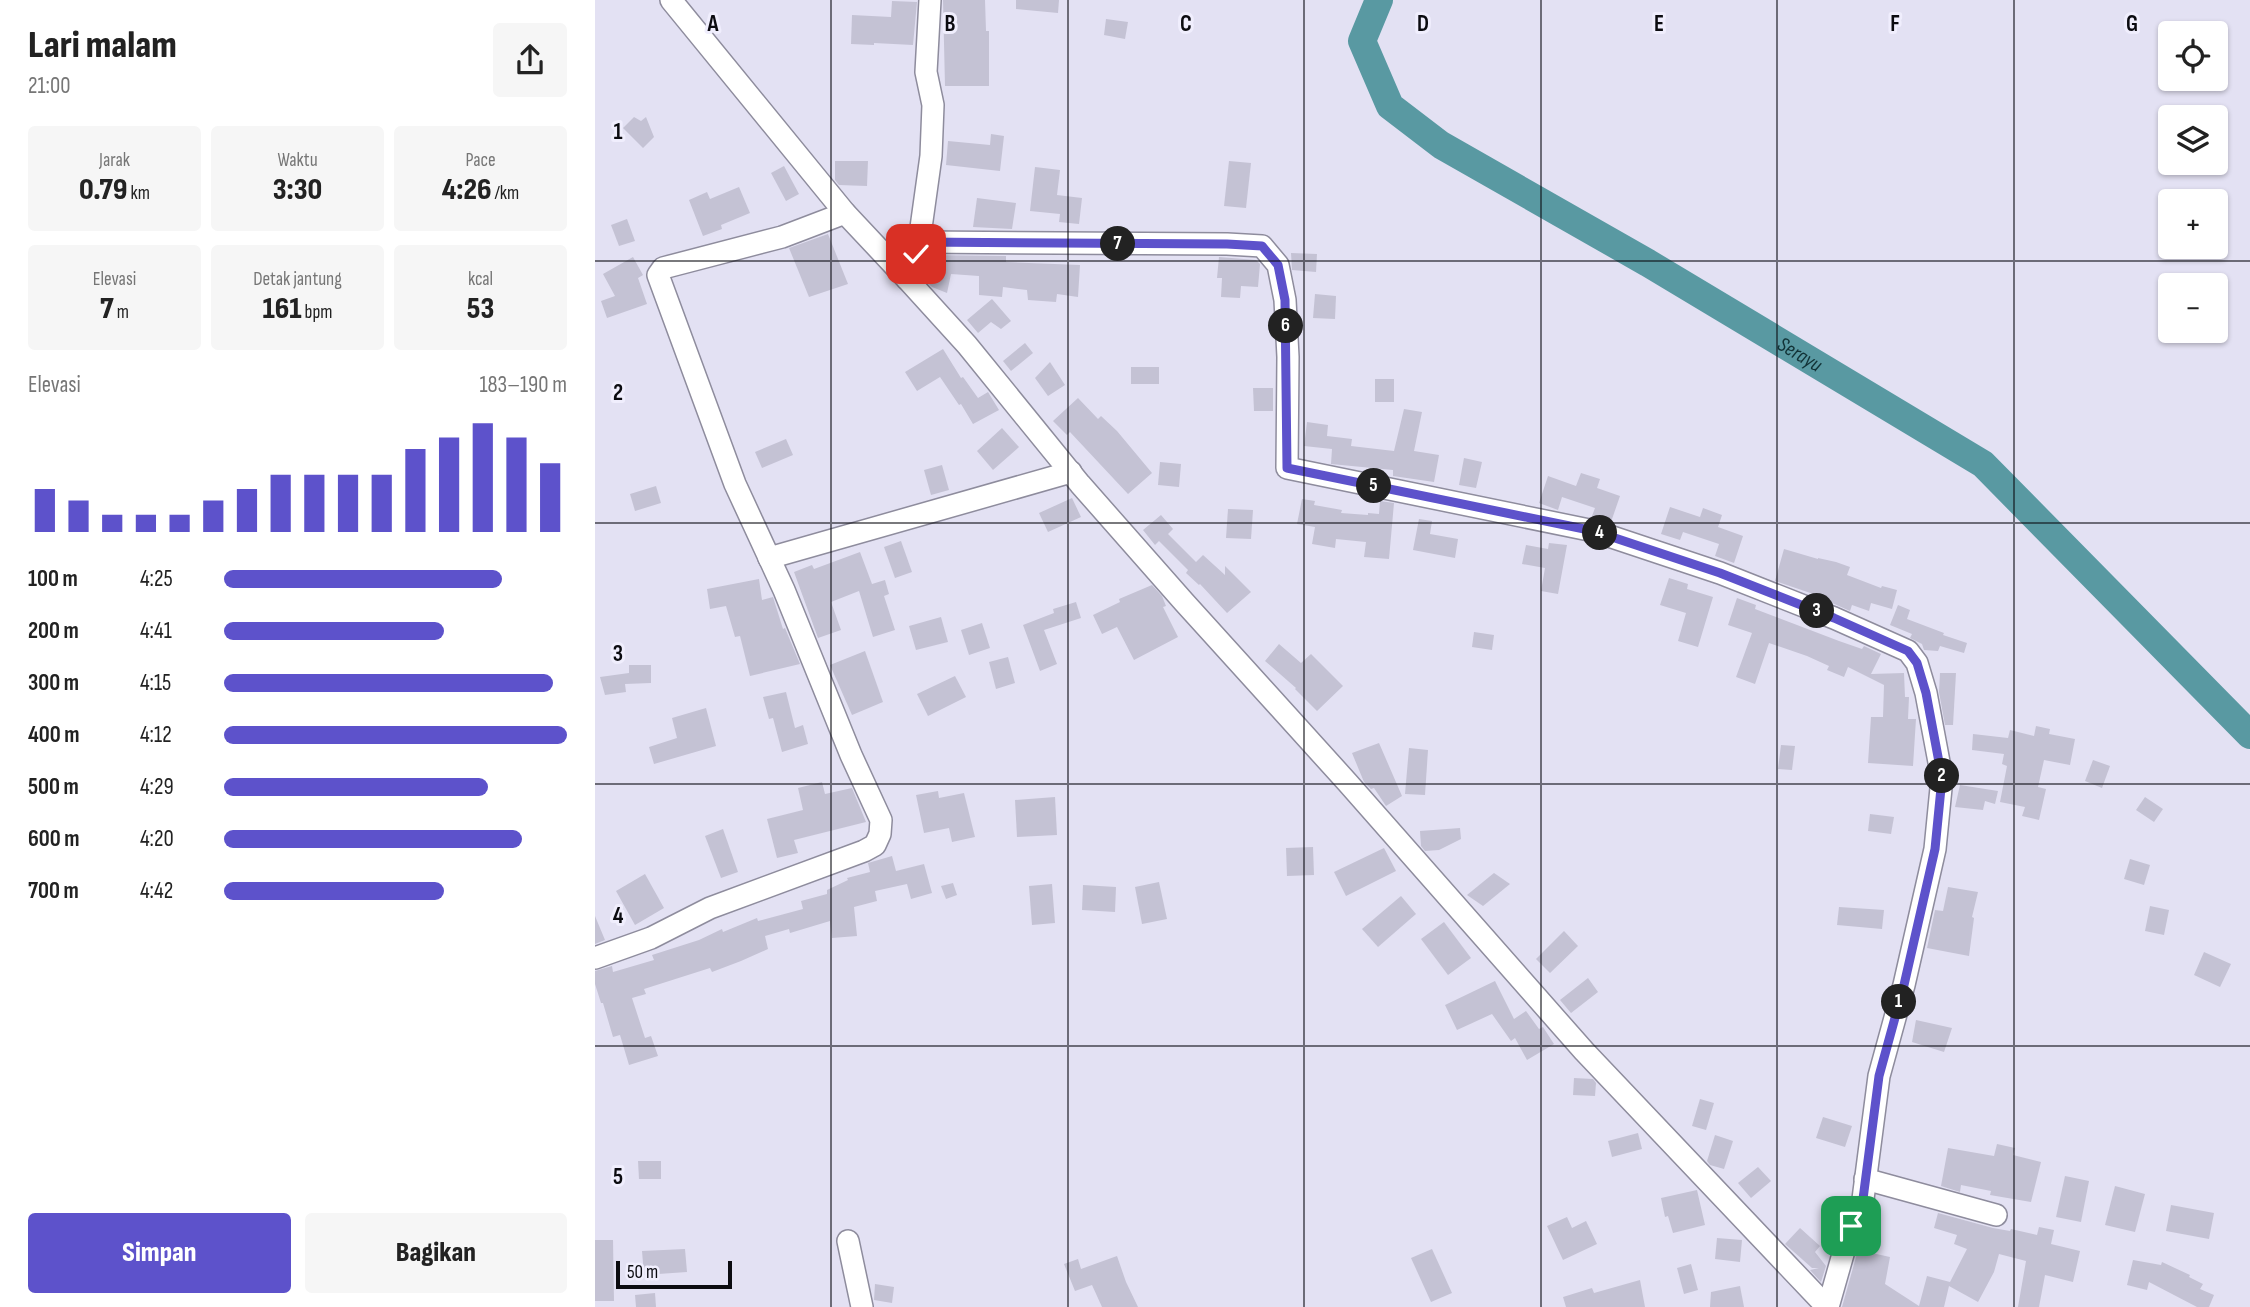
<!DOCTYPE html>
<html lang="id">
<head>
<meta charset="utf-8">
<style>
  :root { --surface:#fff; --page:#f6f6f6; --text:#222; --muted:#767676; --accent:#5d52cb }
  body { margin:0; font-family:"Sofia Sans Condensed",sans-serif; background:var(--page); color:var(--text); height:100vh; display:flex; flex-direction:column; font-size:26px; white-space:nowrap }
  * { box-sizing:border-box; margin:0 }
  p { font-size:23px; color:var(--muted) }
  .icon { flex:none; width:38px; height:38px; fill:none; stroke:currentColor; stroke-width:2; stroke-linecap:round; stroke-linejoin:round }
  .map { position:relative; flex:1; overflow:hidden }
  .panel { display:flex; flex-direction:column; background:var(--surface); width:595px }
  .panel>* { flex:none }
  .controls { position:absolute; left:1563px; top:21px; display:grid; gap:14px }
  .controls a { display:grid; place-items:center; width:70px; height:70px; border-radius:7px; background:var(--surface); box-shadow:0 2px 5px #0004; font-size:35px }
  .scale { position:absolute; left:21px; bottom:18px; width:116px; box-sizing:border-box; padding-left:7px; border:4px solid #0b0b10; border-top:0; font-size:19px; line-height:24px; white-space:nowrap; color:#0b0b10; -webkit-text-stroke:5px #f0eefd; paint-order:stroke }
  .pin { position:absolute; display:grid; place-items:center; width:60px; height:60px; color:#fff; margin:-30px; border-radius:14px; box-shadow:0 4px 10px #0006 }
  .km { position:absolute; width:35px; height:35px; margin:-18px; border-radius:50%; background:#222; color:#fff; font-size:19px; line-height:35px; text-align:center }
  .round { display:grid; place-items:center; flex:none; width:74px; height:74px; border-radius:7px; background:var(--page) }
  .head { display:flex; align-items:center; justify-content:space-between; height:119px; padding:0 28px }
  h1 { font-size:38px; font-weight:800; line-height:52px }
  .figures { display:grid; grid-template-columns:repeat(3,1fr); gap:10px; height:119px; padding:7px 28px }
  .figures div { display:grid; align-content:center; border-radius:7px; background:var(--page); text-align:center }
  .figures b { font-size:30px; font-weight:800 }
  .figures small { font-size:19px; font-weight:400 }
  .figures p { font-size:19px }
  .chart { height:196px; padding:14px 28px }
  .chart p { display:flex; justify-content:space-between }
  .chart svg { width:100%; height:126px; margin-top:7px; stroke:var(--accent); stroke-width:6 }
  .action { display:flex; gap:14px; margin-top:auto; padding:14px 28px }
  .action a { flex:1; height:80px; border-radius:7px; background:var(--accent); color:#fff; font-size:28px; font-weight:800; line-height:80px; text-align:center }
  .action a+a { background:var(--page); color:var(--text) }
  ul { padding:0 28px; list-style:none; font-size:23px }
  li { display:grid; grid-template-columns:112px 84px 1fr; align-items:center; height:52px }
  li i { height:18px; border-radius:9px; background:var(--accent) }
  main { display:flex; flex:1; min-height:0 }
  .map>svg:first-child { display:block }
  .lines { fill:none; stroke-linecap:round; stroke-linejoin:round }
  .river { stroke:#5999a2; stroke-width:28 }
  .building { fill:#c4c2d4 }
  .minor-casing { stroke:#8e8c9d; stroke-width:24 }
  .minor { stroke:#fff; stroke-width:21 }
  .route-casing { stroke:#fff; stroke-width:14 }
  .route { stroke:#5d52cb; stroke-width:9 }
  .grid { fill:none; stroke:#0b0b10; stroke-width:2; stroke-opacity:0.55 }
  .labels { text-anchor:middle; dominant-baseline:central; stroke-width:6; stroke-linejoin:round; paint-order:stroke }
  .water-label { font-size:21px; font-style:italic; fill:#123337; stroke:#f0eefd }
  .grid-label { font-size:23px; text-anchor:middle; font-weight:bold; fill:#0b0b10; stroke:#f0eefd; stroke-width:6; stroke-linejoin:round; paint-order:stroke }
</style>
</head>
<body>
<main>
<section class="panel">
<div class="head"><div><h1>Lari malam</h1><p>21:00</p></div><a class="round"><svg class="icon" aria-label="share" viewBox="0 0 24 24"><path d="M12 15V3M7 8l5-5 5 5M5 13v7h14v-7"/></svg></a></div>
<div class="figures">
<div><p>Jarak</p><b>0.79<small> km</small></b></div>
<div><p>Waktu</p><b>3:30</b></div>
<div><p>Pace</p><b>4:26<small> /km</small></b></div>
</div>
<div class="figures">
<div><p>Elevasi</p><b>7<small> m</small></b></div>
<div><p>Detak jantung</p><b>161<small> bpm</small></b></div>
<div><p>kcal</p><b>53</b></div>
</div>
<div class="chart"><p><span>Elevasi</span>183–190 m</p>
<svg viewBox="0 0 160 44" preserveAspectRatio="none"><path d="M5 44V29M15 44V33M25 44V38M35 44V38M45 44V38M55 44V33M65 44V29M75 44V24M85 44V24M95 44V24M105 44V24M115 44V15M125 44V11M135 44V6M145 44V11M155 44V20"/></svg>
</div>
<ul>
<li><b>100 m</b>4:25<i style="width:81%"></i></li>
<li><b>200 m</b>4:41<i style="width:64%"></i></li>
<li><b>300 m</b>4:15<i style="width:96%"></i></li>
<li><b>400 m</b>4:12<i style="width:100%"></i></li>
<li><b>500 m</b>4:29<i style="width:77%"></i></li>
<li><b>600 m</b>4:20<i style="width:87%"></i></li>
<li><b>700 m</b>4:42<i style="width:64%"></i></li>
</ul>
<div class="action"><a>Simpan</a><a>Bagikan</a></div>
</section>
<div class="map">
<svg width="1655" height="1307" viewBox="0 0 1655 1307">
  <rect width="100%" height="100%" fill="#e3e1f3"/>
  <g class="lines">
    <path class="river" id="s1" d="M784,0L767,41L795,106L846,145L1053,263L1388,464L1655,735"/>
  </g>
  <g class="building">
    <polygon points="348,0 390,0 391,31 394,31 394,86 350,86"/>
    <polygon points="421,0 464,0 463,13 421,9"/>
    <polygon points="297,1 322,2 318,45 279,43 279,45 256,44 257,15 296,17"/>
    <polygon points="511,19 533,22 530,39 509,35"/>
    <polygon points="39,117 46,121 51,117 59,137 48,148 28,128"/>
    <polygon points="396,134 409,136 405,171 351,165 353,141 395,145"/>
    <polygon points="240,161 273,161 272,186 244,185 240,180"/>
    <polygon points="634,161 656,163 651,208 629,206"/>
    <polygon points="189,166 204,194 191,201 176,173"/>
    <polygon points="440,167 465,170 462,195 487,198 484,224 464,222 465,214 435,211"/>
    <polygon points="144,187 155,213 126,225 127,229 108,236 94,200 112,192 115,199"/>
    <polygon points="382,198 421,203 417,229 378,227"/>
    <polygon points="32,219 40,241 24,246 16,225"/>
    <polygon points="233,234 253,284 214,297 194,248"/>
    <polygon points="696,253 722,254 721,272 697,270"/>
    <polygon points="334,255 411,256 411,262 485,265 483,297 462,294 461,302 433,300 432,290 408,287 407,297 384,295 384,276 356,274 352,293 337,287 330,280"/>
    <polygon points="38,257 48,275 43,278 52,304 12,318 6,301 20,296 8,274"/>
    <polygon points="624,257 661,260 665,264 663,287 646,286 645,298 626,297 627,278 622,278"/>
    <polygon points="720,294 741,296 740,319 718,318"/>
    <polygon points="397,299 416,321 406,329 396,322 383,333 372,320"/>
    <polygon points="430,343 438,353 416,371 408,361"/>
    <polygon points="348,349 366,378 368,377 383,398 393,392 404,410 378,424 366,404 364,405 345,377 322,391 310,372"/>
    <polygon points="455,362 470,385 453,396 440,378"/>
    <rect x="536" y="367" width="28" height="17"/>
    <rect x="780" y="379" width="19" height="23"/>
    <polygon points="658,388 678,388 678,411 659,411"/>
    <polygon points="483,398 503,419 506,416 522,431 557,473 533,494 475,432 472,435 458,421"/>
    <polygon points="809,409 827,412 819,451 844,455 839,482 798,476 798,470 736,464 737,449 709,446 712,422 733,425 732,436 757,439 756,446 799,451"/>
    <polygon points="407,428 424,447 398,470 382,451"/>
    <polygon points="191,439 198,455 167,468 160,452"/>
    <polygon points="869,458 887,462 881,488 864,485"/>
    <polygon points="565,462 586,464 584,487 563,485"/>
    <polygon points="347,465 354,490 336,495 329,470"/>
    <polygon points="986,473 1005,479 1002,488 1025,496 1016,522 997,516 1000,508 967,497 963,510 944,503 953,476 981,486"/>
    <polygon points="61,486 66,503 40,511 35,494"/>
    <polygon points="477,498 486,517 453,532 444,513"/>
    <polygon points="707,499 720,501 719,505 747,510 746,513 773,515 773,513 784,514 785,501 799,503 794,559 769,557 771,542 741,539 740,548 717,544 720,527 702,524"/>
    <polygon points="1075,507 1105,517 1108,508 1127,515 1123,527 1148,536 1139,563 1120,556 1124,544 1088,532 1085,540 1066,534"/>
    <polygon points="633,509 658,510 656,539 631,538"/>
    <polygon points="566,515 578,529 573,534 601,562 608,555 630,575 630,566 656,592 632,613 605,584 604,585 591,573 593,570 564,541 560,545 548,530"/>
    <polygon points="824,519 837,521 835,534 863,539 860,558 818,550"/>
    <polygon points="306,541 317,572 300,578 289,547"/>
    <polygon points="954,543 972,545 963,594 946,591 950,568 927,564 931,545 953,549"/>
    <polygon points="1189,549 1223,559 1223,558 1241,562 1255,567 1252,575 1286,588 1287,586 1302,590 1297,609 1276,603 1274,611 1257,605 1255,611 1235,602 1236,600 1180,581"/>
    <polygon points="265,552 277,584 290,580 294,594 289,596 300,630 278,637 264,591 236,602 246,630 223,638 199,572 217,565 219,569"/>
    <polygon points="1074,578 1093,584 1092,589 1118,597 1103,647 1083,641 1091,613 1065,605"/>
    <polygon points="164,579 167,600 178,597 188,629 190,628 205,664 155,676 145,636 140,637 131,606 115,609 112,589"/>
    <polygon points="557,585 567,596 571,606 568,607 583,637 539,660 522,627 507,634 498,615 525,602 524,599"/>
    <polygon points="1142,598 1161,605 1160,609 1244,641 1267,649 1269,646 1286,654 1276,674 1309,673 1310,697 1314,697 1313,719 1321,719 1318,766 1273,763 1276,717 1288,717 1289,685 1253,667 1249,677 1232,670 1234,666 1212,656 1174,643 1160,684 1141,677 1157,633 1133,625"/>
    <polygon points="481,602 486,618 449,630 462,664 445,671 428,625 459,613 458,609"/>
    <polygon points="1303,605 1315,610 1312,619 1349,633 1348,635 1372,643 1369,653 1345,646 1343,651 1329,650 1327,644 1315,638 1317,634 1295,625"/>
    <polygon points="346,617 353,642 321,650 314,626"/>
    <polygon points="387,623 395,648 374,655 366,630"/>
    <polygon points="879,632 899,635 897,650 877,647"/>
    <polygon points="684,644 706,663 716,654 748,686 722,711 700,689 701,688 670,661"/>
    <polygon points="270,651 288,702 257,715 235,665"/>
    <polygon points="413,657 420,683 401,689 394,662"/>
    <polygon points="34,665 56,665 56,683 30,684 31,692 10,695 5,677 34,673"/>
    <polygon points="1345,673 1361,673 1358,725 1350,725 1344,692"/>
    <polygon points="360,676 371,697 333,716 322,694"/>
    <polygon points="191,692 200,728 208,725 213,744 187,752 178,718 174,719 168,697"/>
    <polygon points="111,708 121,746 59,764 54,747 82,738 77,718"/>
    <polygon points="1441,726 1455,729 1454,734 1480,739 1475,765 1449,760 1443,787 1451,789 1444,820 1427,816 1430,807 1405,802 1412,766 1407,764 1409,754 1377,750 1378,734 1413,738 1415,730 1439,736"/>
    <polygon points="784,743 807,796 791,806 779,788 776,789 769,782 757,753"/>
    <polygon points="1186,745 1200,746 1197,770 1183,769"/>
    <polygon points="814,748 833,750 830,795 810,794"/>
    <polygon points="1498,760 1515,766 1507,788 1490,781"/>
    <polygon points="227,782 230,794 257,788 271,822 199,840 203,853 182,858 172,819 208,810 203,788"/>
    <polygon points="1365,785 1403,791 1400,804 1390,801 1388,810 1360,807"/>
    <polygon points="343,791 344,798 369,793 380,837 357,842 354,828 329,833 321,795"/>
    <polygon points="460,797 462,835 422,837 420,800"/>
    <polygon points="1550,797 1568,809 1559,822 1541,810"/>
    <polygon points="1275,814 1299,817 1296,834 1273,831"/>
    <polygon points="865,828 866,839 844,850 830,851 826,846 825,831"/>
    <polygon points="128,829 143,872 126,878 110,836"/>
    <polygon points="718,847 719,875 692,876 691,848"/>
    <polygon points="789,848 801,871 751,896 739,872"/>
    <polygon points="297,856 301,871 329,864 337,893 316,899 312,884 280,891 282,901 259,907 262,936 237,938 235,921 195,933 194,929 170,936 173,949 146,961 117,972 115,968 49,989 51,994 37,998 50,1038 56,1036 63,1056 34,1065 25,1035 18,1037 8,1003 6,1003 0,984 0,971 17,966 18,972 59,960 57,955 104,940 127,929 128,932 162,918 163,921 208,909 206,901 232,894 232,890 253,880 252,878 275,872 273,863"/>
    <polygon points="1535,859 1555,865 1549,885 1529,879"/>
    <polygon points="899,873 915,884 888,906 872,895"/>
    <polygon points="50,874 69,908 40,925 21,891"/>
    <polygon points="564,882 572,919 547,924 540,887"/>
    <polygon points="358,883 362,895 351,899 346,886"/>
    <polygon points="457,884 460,923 437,925 434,886"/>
    <polygon points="488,885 521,887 520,912 487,910"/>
    <polygon points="1353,887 1383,892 1377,917 1379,918 1374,956 1332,948 1340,910 1348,911"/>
    <polygon points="806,896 821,914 783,947 767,929"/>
    <polygon points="1555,906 1574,910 1569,935 1550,931"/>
    <polygon points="1244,907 1289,910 1287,929 1242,925"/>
    <polygon points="0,916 10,940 0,944"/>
    <polygon points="849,922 876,958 853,975 826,939"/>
    <polygon points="969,931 983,946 955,973 941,959"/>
    <polygon points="1609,952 1636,964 1625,987 1599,975"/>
    <polygon points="993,978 1003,992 976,1013 965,1000"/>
    <polygon points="900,981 919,1019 931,1011 944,1029 948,1027 959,1044 932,1060 920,1038 916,1041 897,1014 862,1030 850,1005"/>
    <polygon points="1321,1020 1357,1028 1349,1052 1317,1042"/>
    <polygon points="979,1078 998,1079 1001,1083 1000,1096 978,1095"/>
    <polygon points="1105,1099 1119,1103 1111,1130 1097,1126"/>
    <polygon points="1228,1117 1257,1126 1250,1147 1221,1138"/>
    <polygon points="1043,1133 1047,1149 1017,1157 1013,1141"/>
    <polygon points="1120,1135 1138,1141 1129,1169 1115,1165 1112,1161"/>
    <polygon points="1402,1144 1420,1148 1418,1155 1446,1162 1436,1202 1395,1195 1396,1191 1366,1185 1365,1192 1346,1186 1353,1148 1399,1156"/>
    <polygon points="43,1161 66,1161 66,1179 44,1179"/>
    <polygon points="1163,1167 1176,1181 1156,1198 1143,1183"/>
    <polygon points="1470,1176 1494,1181 1486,1222 1461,1217"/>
    <polygon points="1520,1186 1550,1194 1540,1232 1510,1225"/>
    <polygon points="1102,1190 1110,1225 1078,1233 1073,1216 1070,1217 1066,1198"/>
    <polygon points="1576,1205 1619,1213 1614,1239 1571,1231"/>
    <polygon points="1343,1213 1398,1228 1415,1231 1416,1229 1442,1235 1444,1227 1459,1230 1456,1244 1485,1251 1478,1282 1450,1275 1444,1307 1423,1307 1431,1261 1404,1254 1399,1272 1383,1302 1354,1286 1349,1307 1247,1307 1263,1250 1295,1257 1290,1284 1324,1306 1332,1276 1355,1282 1372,1249 1359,1244 1362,1235 1339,1228"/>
    <polygon points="972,1217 977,1228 991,1221 1002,1244 968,1260 952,1226"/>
    <polygon points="1205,1228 1225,1246 1220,1252 1231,1266 1226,1282 1215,1270 1224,1268 1217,1268 1190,1244"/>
    <polygon points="1122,1238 1147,1240 1145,1262 1120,1259"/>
    <polygon points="0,1240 18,1240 19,1301 0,1301"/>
    <polygon points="90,1249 92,1272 49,1275 47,1251"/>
    <polygon points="837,1249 857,1293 836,1302 816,1258"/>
    <polygon points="522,1256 531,1282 543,1307 507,1307 497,1285 480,1291 469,1264 483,1259 486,1269"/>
    <polygon points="1538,1260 1566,1265 1567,1262 1595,1275 1594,1277 1608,1284 1605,1289 1619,1295 1614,1307 1602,1307 1554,1282 1552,1290 1532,1285"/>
    <polygon points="1096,1264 1103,1290 1089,1294 1082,1268"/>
    <polygon points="1045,1280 1050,1307 971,1307 968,1297 997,1288 999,1293"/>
    <polygon points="280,1284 299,1287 297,1303 279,1300"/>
    <polygon points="1145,1286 1149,1307 1115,1307 1116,1292"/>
    <polygon points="60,1293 61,1307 41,1307 40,1295"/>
  </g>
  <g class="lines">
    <g class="minor-casing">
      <g id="minor">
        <polyline points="76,0 250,213 312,279"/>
        <polyline points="335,0 331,72 338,105 336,156 324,242 312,279 372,345 485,484 589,602 752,782 989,1051 1232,1307"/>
        <polyline points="324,242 632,244 667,246 683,265 690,300 693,357 692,468 999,531 1125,573 1239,618 1313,651 1322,663 1331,693 1347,778 1340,849 1309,985 1284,1076 1268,1199 1256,1226 1233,1307"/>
        <polyline points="174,558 476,472"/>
        <polyline points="0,958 56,938 115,908 269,851 280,845 285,834 286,820 256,755 189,590 140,484 63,275 68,268 187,237 250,213"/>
        <polyline points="1270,1179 1401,1215"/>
        <polyline points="253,1241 267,1307"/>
      </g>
    </g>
    <use href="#minor" class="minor"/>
  </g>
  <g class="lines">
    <g class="route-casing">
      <polyline id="route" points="321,254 324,242 632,244 667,246 683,265 690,300 692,468 999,531 1125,573 1239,618 1313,651 1322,663 1331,693 1347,778 1340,849 1309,985 1284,1076 1268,1199 1256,1226"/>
    </g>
    <use href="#route" class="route"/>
  </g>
  <path class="grid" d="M236,0V1307M473,0V1307M709,0V1307M946,0V1307M1182,0V1307M1419,0V1307M0,261H1655M0,523H1655M0,784H1655M0,1046H1655"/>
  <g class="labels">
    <g class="water-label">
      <text stroke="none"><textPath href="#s1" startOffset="595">Serayu</textPath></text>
    </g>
  </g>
  <g class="grid-label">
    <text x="118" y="31">A</text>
    <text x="355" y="31">B</text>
    <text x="591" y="31">C</text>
    <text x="828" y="31">D</text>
    <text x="1064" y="31">E</text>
    <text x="1300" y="31">F</text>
    <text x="1537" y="31">G</text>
    <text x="23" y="139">1</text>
    <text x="23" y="400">2</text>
    <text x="23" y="661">3</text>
    <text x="23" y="923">4</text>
    <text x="23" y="1184">5</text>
  </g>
</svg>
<div class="controls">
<a><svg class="icon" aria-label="locate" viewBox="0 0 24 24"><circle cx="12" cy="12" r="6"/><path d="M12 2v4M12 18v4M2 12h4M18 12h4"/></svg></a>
<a><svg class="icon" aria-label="layers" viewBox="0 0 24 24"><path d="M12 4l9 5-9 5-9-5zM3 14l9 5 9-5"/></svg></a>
<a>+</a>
<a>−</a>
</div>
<div class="scale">50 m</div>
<div class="pin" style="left:1256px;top:1226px;background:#1e9e55"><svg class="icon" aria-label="arrive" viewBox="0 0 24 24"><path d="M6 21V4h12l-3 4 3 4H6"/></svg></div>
<div class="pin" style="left:321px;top:254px;background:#d93025"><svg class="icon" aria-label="check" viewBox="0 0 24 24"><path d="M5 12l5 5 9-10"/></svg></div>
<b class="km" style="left:1304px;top:1002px">1</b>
<b class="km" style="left:1347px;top:776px">2</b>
<b class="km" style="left:1222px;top:611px">3</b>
<b class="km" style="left:1005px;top:533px">4</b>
<b class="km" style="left:779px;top:486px">5</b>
<b class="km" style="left:691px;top:326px">6</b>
<b class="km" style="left:523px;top:244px">7</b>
</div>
</main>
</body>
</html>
